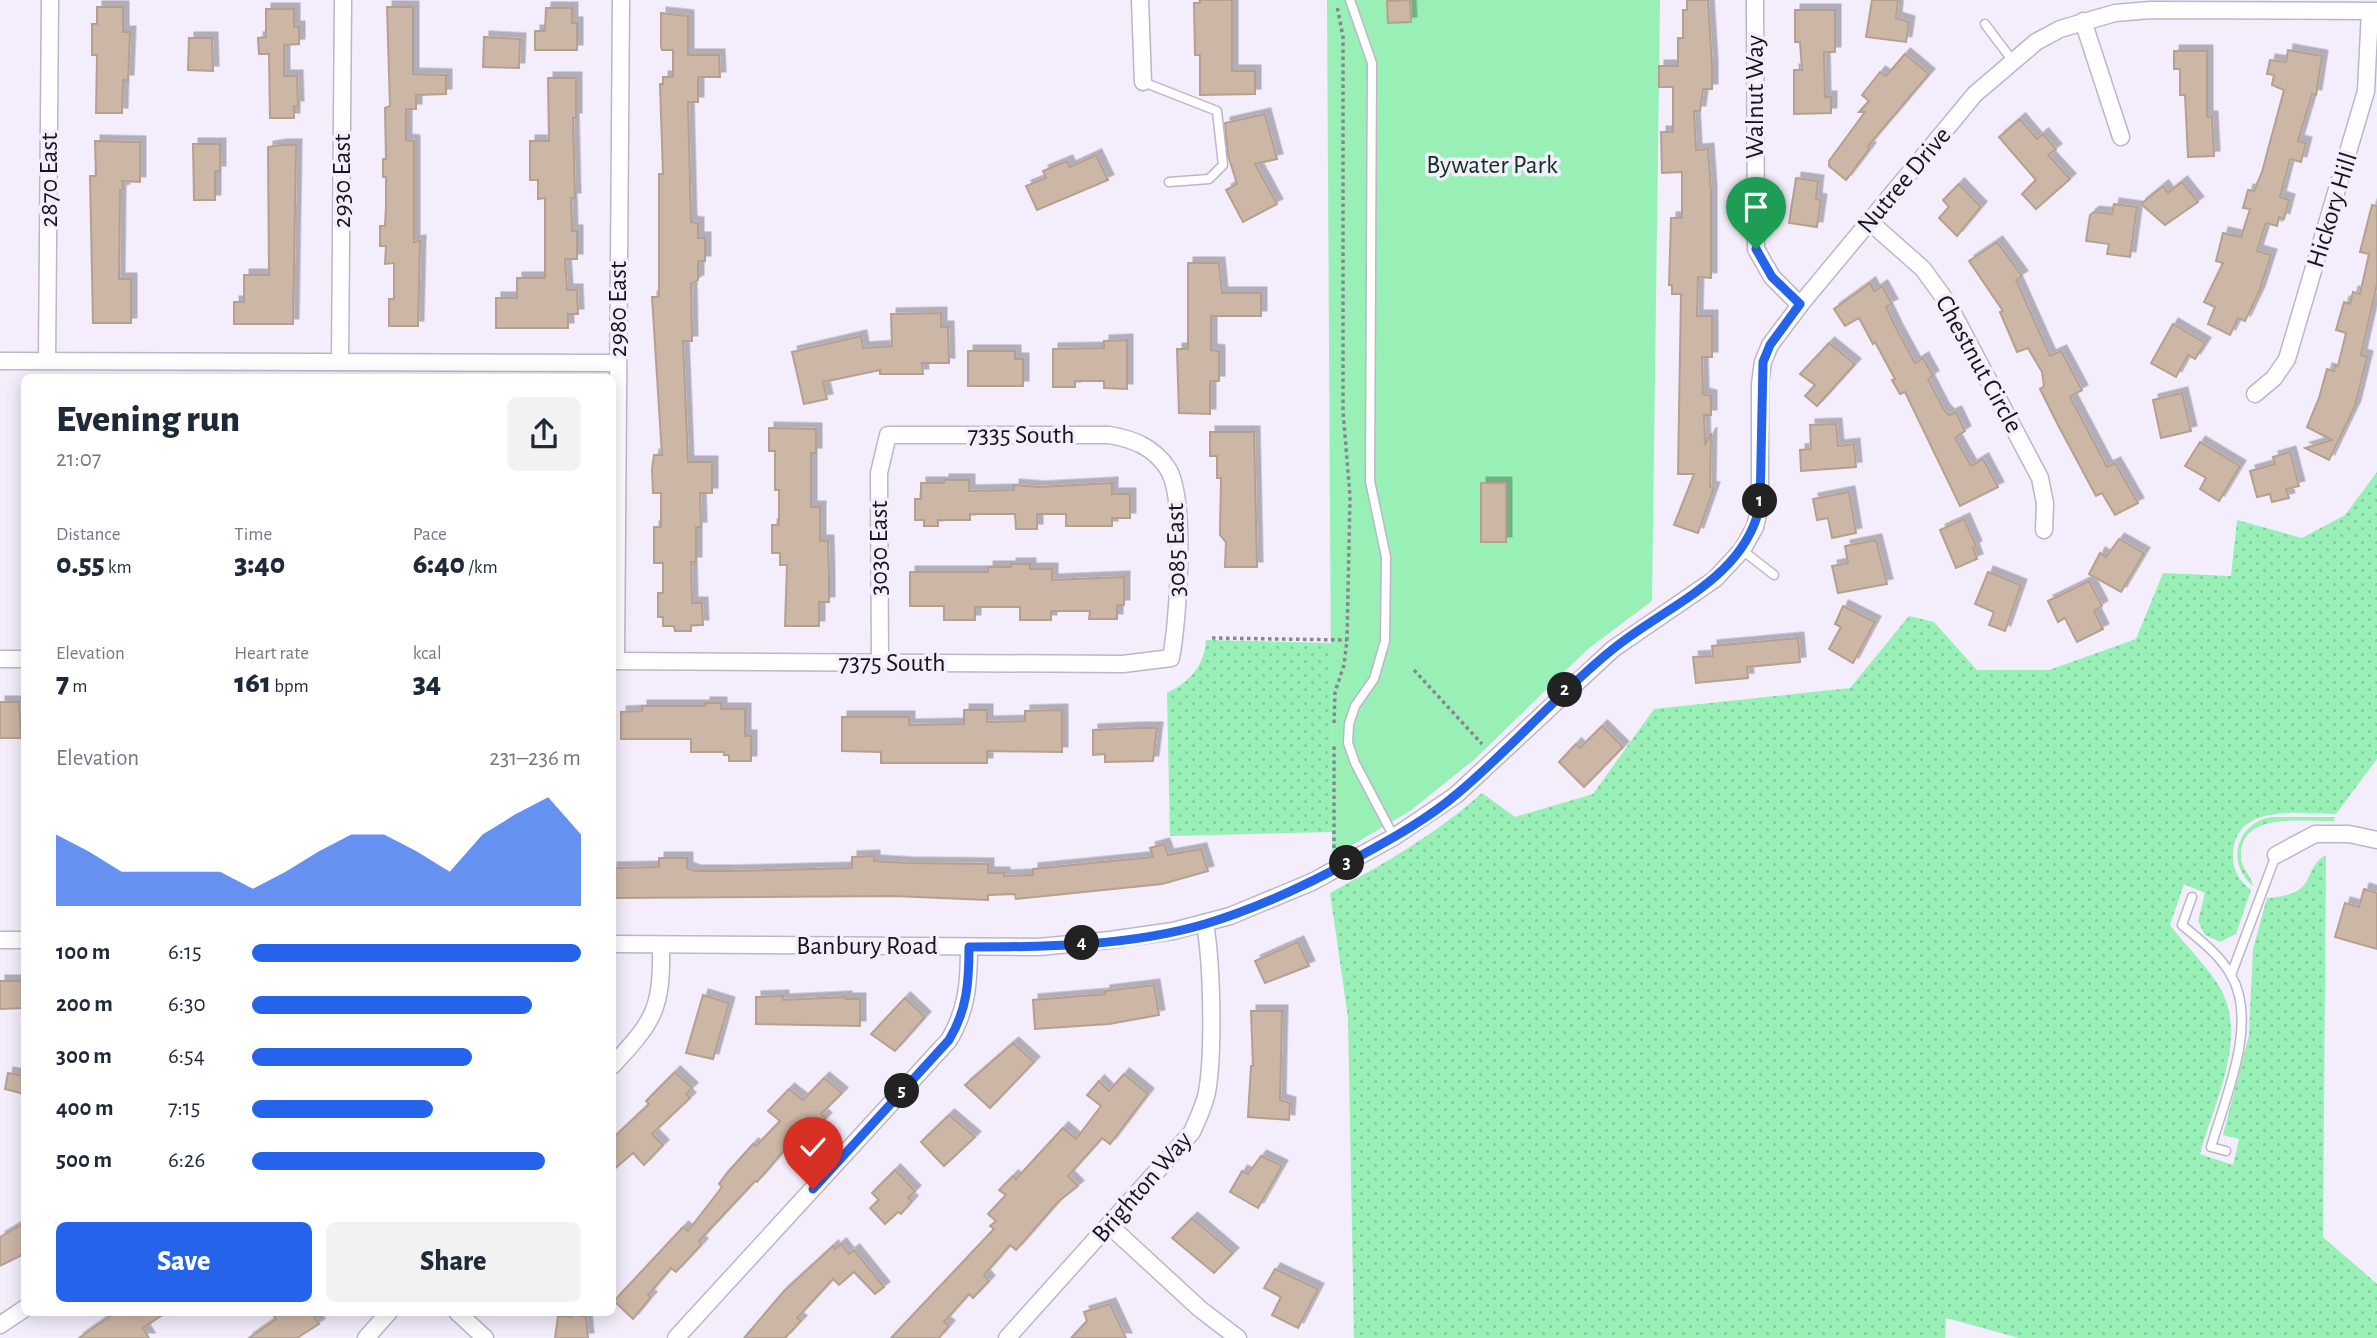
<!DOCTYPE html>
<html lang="en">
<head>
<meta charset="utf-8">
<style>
  :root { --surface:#fff; --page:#f2f2f3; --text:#1f2937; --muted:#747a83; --accent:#2563eb }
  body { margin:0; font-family:"Alegreya Sans",sans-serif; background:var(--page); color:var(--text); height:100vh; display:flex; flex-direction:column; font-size:26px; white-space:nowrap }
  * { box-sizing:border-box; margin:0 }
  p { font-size:23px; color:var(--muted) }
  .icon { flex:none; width:38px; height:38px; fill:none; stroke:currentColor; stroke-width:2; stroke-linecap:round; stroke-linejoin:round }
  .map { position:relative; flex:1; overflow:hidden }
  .side { position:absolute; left:21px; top:374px; width:595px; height:942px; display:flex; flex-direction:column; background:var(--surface); border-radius:10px; box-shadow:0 4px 18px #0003 }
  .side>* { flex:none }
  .pin { position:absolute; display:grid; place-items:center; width:60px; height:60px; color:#fff; margin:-72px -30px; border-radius:50% 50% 50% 0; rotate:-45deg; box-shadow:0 0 7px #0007 }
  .pin .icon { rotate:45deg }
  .km { position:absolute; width:35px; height:35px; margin:-18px; border-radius:50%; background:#222; color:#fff; font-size:19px; line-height:35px; text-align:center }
  .round { display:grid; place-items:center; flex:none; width:74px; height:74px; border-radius:10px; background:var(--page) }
  .overview { display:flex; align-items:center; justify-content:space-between; height:119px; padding:0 35px }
  h1 { font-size:38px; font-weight:800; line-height:52px }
  .figures { display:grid; grid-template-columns:repeat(3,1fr); gap:10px; height:119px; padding:7px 35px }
  .figures div { display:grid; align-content:center }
  .figures b { font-size:30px; font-weight:800 }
  .figures small { font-size:19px; font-weight:400 }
  .figures p { font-size:19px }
  .chart { height:196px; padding:14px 35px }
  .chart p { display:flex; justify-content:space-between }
  .chart svg { width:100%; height:126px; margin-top:7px; fill:var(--accent); opacity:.7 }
  .primary-button { display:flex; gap:14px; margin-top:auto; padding:14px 35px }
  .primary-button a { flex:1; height:80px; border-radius:10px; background:var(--accent); color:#fff; font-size:28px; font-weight:800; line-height:80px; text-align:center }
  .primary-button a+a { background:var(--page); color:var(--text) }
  ul { padding:0 35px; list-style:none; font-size:23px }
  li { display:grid; grid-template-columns:112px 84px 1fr; align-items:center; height:52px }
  li i { height:18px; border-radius:9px; background:var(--accent) }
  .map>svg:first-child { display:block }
  .grass { fill:url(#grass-dots) }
  .park { fill:#98f0b7 }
  .building { fill:#ccb6a5; stroke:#b5a08f; stroke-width:2; filter:url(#shadow) }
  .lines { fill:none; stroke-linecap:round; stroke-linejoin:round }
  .lane-casing { stroke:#beb4cb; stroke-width:11 }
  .street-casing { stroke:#beb4cb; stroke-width:19 }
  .path { stroke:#898490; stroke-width:3.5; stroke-dasharray:3.5 3.5; stroke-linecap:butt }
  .lane { stroke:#fff; stroke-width:8 }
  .street { stroke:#fff; stroke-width:16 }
  .route-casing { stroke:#fff; stroke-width:14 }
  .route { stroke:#2563eb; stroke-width:9 }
  .labels { text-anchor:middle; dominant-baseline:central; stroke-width:7; stroke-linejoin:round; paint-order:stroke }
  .street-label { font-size:26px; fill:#18141d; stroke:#f3edfc }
  .park-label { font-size:26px; fill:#0c331d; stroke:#f3edfc }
</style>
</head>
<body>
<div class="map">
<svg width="2377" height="1338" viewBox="0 0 2377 1338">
  <defs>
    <pattern id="grass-dots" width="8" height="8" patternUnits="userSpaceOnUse" patternTransform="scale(1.75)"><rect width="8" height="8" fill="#98f0b7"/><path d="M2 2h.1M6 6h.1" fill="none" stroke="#82cd9d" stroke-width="1.8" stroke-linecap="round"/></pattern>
    <filter id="shadow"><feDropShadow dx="5.5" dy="-5.5" stdDeviation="0" flood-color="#0004"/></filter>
  </defs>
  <rect width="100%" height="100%" fill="#f3edfc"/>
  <g class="grass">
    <path d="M2377,472V759L2336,814C2301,814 2236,802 2233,853C2232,868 2239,882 2251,890L2236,934L2220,942L2205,935L2198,921L2205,893L2184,884L2170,925C2185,945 2204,963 2217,983C2251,1033 2214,1103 2200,1154L2233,1165L2239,1139L2223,1135L2249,1035L2253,949L2267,898C2321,895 2300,869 2326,855L2323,1237L2377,1284V1338H2019L1946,1318L1945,1338H1354L1348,1017L1330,893C1384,864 1436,834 1482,793L1515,817L1593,794L1654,709L1850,688L1909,616L1934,622L1977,670H2049L2136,639L2163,573L2231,576L2237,520L2302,538L2345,515Z"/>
    <path d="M1206,640L1331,643L1332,832L1170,836L1167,693C1190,681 1204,667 1206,640Z"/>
    <path d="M2272,817H2335L2334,821C2305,822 2239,811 2241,857C2241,869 2252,876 2253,886C2225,863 2237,822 2272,817Z"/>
  </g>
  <polygon class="park" points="1327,0 1660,0 1652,601 1588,649 1475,759 1410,811 1332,857"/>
  <g class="building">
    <polygon points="1200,0 1232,0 1232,71 1255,71 1255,94 1200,95 1200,55 1195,55 1194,3 1200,3"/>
    <polygon points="1410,0 1411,22 1388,23 1387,1"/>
    <polygon points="1687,0 1708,0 1712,66 1712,89 1703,89 1700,111 1694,111 1696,150 1708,149 1711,190 1711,278 1698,277 1697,316 1712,316 1712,357 1702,357 1703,394 1711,396 1711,415 1704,415 1705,445 1711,433 1710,487 1714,488 1698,533 1674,525 1694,474 1678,474 1681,294 1672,294 1672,285 1669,285 1671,218 1682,218 1682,172 1662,173 1661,132 1673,132 1673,87 1659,87 1659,66 1678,66 1678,38 1683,38 1683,10 1687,10"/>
    <polygon points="1872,0 1898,0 1896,18 1909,22 1906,42 1866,37"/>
    <polygon points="97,7 123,7 123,32 130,32 128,80 123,80 122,113 96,113 97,55 92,55 92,24 97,24"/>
    <polygon points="387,7 413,7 413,74 446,75 446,94 416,95 416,109 406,109 406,140 414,141 414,242 420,241 418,326 389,326 389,299 394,299 394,263 385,264 386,246 380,246 380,226 385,226 386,207 386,177 383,177 383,159 386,159 385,108 390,106"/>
    <polygon points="546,8 572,8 572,23 577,23 577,50 535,50 535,31 545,31"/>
    <polygon points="266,9 294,9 294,27 299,27 299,44 284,45 284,76 297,76 298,106 294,106 294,118 270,118 269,54 259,54 258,38 266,37"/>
    <polygon points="1795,10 1835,10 1835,52 1824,52 1825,97 1831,97 1831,113 1794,114 1794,70 1802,70 1800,42 1795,42"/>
    <polygon points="661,13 688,16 688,55 719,55 720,77 698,77 698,102 688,102 691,222 698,223 698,238 705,238 705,261 698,261 698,280 691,284 692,341 683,341 688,462 712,462 712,493 700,493 701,527 696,527 696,562 691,562 692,603 702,603 703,625 691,625 691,631 675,631 674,626 663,626 663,617 658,617 658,593 663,593 663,563 654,563 654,527 661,527 661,493 653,493 652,469 654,455 662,455 652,297 659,297 659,174 663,174 660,84 663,84 663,77 673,77 673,50 662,50 661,46"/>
    <polygon points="484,37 520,39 519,68 483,67"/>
    <polygon points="189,38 212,38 213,71 188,70"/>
    <polygon points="2288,50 2322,56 2316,95 2312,94 2298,141 2306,143 2301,162 2290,159 2280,197 2289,200 2284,219 2279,217 2277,226 2266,223 2257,251 2271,255 2259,292 2245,321 2238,318 2230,335 2208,324 2215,307 2204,302 2223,263 2216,261 2223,233 2241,237 2250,209 2243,208 2248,190 2254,191 2262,172 2284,90 2272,85 2274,75 2267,74 2270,60 2286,62"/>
    <polygon points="2174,51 2207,51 2207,117 2212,117 2214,156 2188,157 2185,95 2180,95 2180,69 2174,69"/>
    <polygon points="1905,54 1929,74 1868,146 1870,148 1846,180 1829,166 1829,161 1865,112 1859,112 1869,101 1862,95 1880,72 1886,76"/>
    <polygon points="548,78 576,78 576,118 573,118 575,198 571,198 572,231 577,231 577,259 565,259 567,290 577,290 578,314 568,314 568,328 496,328 496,298 517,298 517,278 545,278 545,198 538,199 538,180 530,180 530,141 549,141"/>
    <polygon points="1265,114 1277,159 1255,164 1277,204 1243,222 1226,190 1237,184 1228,155 1225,123"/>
    <polygon points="2020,119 2037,139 2043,134 2056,149 2048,155 2070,179 2036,209 2022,194 2036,180 1999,137"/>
    <polygon points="95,141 140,142 140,182 122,181 124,189 120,190 119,279 131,279 131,323 93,323 90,176 96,176"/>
    <polygon points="193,144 220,144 220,171 215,171 215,200 194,200"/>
    <polygon points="281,145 296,145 293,324 234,324 234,302 244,302 244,275 269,275 268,147"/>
    <polygon points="1096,155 1108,180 1037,210 1026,186 1046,178 1043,171 1067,161 1070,167"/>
    <polygon points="1796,178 1818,181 1816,199 1821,200 1817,227 1789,223"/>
    <polygon points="2182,182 2198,202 2165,225 2141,204 2163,186 2168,193"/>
    <polygon points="1959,184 1981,207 1957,236 1939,218 1949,207 1943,200"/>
    <polygon points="2114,204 2137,207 2130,257 2107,254 2109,244 2086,241 2090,215 2094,212 2112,214"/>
    <polygon points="2372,205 2377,206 2377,284 2361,355 2367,357 2355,406 2329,460 2305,448 2332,440 2307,427 2319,398 2327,369 2334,371 2335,365 2338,366 2346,333 2336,330 2344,302 2350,304 2353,292 2360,294 2369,254 2360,252"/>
    <polygon points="1997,242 2022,276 2016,280 2050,356 2061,351 2082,390 2070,397 2107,467 2115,463 2138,503 2115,515 2102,493 2096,496 2058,425 2040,389 2044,386 2042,372 2028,348 2017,352 2000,312 2003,311 1969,261"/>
    <polygon points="1188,263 1219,263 1222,293 1261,293 1261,316 1211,316 1211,350 1219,351 1219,381 1210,381 1210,414 1179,413 1177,349 1188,349"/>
    <polygon points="1870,283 1874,291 1882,286 1892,304 1886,307 1897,330 1915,363 1923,358 1933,376 1928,379 1944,410 1949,415 1956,412 1965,431 1955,438 1971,466 1983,459 1998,487 1960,506 1905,392 1900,394 1892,380 1895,379 1875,342 1873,344 1859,318 1845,326 1834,309"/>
    <polygon points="941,313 941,327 948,327 949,363 922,363 923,374 880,374 880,370 823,382 827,399 804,404 792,352 861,336 863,348 892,346 891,314"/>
    <polygon points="2173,324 2205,343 2195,359 2188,355 2176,377 2151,363"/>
    <polygon points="1127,340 1127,389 1104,388 1104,381 1075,381 1075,387 1053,387 1053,349 1104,348 1104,341"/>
    <polygon points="1829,343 1855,364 1817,406 1805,396 1815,385 1800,374"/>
    <polygon points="968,351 1015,351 1015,359 1023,359 1023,386 968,386"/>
    <polygon points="2182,393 2191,431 2161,438 2153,400"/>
    <polygon points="1836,424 1838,446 1854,444 1856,467 1801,471 1800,450 1811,449 1810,425"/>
    <polygon points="769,428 816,429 816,453 811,453 811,507 820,507 820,541 828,541 829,577 829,602 819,602 819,626 785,626 787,565 780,565 780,553 772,553 772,525 779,525 779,490 775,490 775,451 769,451"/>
    <polygon points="1210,432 1254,432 1257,567 1225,567 1226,542 1220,535 1221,478 1217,478 1217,456 1210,456"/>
    <polygon points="2200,442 2240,466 2219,501 2200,489 2206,478 2185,466"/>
    <polygon points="2290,452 2299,486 2286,489 2289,498 2272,502 2270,494 2257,497 2250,471 2275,464 2273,457"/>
    <polygon points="944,480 969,480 969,491 1014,490 1014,485 1039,487 1112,483 1112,494 1130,494 1130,518 1112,518 1112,526 1066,526 1066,514 1037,514 1037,529 1016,529 1015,514 970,514 970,520 938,520 938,526 924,526 924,520 915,520 915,499 921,499 921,483 944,483"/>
    <rect x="1481" y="483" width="25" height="59"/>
    <polygon points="1849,492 1856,533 1832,538 1828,518 1817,520 1813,499"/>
    <polygon points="1964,519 1976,546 1973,548 1977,559 1956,568 1940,530"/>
    <polygon points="2119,539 2144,553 2121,592 2089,574 2100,553 2106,557"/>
    <polygon points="1876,540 1887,584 1838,593 1832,566 1848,563 1845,546"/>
    <polygon points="1011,564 1030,564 1030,569 1052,569 1052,580 1124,577 1124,605 1117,605 1117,619 1089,619 1090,611 1051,611 1051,620 1020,620 1020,607 975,607 975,620 944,620 944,606 910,606 910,572 988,572 988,567 1011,567"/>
    <polygon points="1988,572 2021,585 2005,631 1989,625 1994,612 1975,604"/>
    <polygon points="2089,581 2102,606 2094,611 2103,629 2077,642 2065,618 2058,622 2048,601"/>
    <polygon points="1843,606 1875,622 1853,663 1829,649 1841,627 1835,624"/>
    <polygon points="1798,638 1800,662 1747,667 1748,678 1696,683 1693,657 1713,656 1712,646"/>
    <polygon points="0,702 19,702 21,738 0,738"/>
    <polygon points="705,703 721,703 721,709 745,709 745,736 751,736 751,761 729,761 729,755 724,755 724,752 691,752 691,739 621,739 621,712 642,711 642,706 705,706"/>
    <polygon points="964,710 987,710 987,722 1025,721 1025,711 1062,710 1062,752 987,751 987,763 881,763 881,752 842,751 842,717 909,717 909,725 964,724"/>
    <polygon points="1602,726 1623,747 1584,787 1559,762 1576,744 1580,748"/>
    <polygon points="1136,728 1157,728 1153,761 1105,762 1105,754 1093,755 1093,730"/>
    <polygon points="1164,844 1168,855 1201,849 1208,871 1162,884 1016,899 1015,894 988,895 988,900 893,896 612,898 612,868 659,867 659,858 687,858 687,868 695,871 732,871 852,868 852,857 874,856 874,861 907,863 988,864 988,873 1004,873 1004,876 1033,875 1033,869 1153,857 1150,848"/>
    <polygon points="2364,889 2377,893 2377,949 2335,937 2345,903 2359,907"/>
    <polygon points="1298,942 1309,966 1265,983 1255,961"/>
    <polygon points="0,981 24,981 24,1008 0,1009"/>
    <polygon points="1154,985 1159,1015 1109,1024 1035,1029 1033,1000 1105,994 1105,991"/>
    <polygon points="703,995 729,1003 713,1059 686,1053"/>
    <polygon points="783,996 783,1000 846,997 846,999 860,999 860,1026 756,1024 756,997"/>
    <polygon points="905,998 925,1017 895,1051 871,1034"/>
    <polygon points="1251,1011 1282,1011 1280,1100 1290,1103 1289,1120 1248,1117 1251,1066 1253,1066"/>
    <polygon points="1013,1043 1034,1062 990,1108 965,1085"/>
    <polygon points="675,1072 692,1088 686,1094 690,1098 652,1134 663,1145 644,1165 633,1153 612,1171 612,1139 649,1104 646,1101"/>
    <polygon points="8,1073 24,1076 24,1094 5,1089"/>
    <polygon points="1124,1074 1148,1094 1110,1144 1102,1138 1068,1176 1078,1186 1059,1201 1016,1250 1010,1245 984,1275 989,1281 973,1298 969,1294 944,1322 949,1326 939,1338 891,1338 994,1229 990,1226 996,1221 988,1214 1006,1195 999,1190 1013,1176 1016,1179 1063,1128 1076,1139 1101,1106 1087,1095 1099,1081 1109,1091"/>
    <polygon points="824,1078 842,1093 821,1114 826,1118 806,1139 799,1133 757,1182 755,1181 699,1241 702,1244 676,1272 671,1268 648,1295 651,1297 633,1319 614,1301 683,1227 688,1231 722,1187 719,1184 727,1173 753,1144 756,1146 780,1121 768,1111 789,1089 803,1100"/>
    <polygon points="949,1115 975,1137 944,1166 921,1142"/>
    <polygon points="1261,1156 1282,1166 1258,1208 1230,1192 1242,1171 1248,1174"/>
    <polygon points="895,1170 915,1191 908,1198 912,1201 901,1214 898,1212 885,1224 870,1208 879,1200 872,1193"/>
    <polygon points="1192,1218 1233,1253 1214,1273 1172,1238"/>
    <polygon points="24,1223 24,1254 0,1266 0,1237"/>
    <polygon points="841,1244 849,1254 854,1250 884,1287 875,1294 854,1272 839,1285 833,1279 797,1318 801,1321 785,1338 744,1338 784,1291 833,1246 835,1249"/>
    <polygon points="1275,1269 1318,1289 1298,1328 1272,1315 1281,1297 1264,1288"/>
    <polygon points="1110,1304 1126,1338 1071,1338 1087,1321 1084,1312"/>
    <polygon points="116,1312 167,1312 143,1328 149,1338 79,1338"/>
    <polygon points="271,1312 311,1312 319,1324 297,1338 249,1338 276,1319"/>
    <polygon points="572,1314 586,1317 588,1338 555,1338 558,1316 572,1317"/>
  </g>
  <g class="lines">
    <g class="lane-casing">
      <g id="lane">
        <polyline points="1350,0 1372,63 1370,481 1386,557 1385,641 1374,679 1355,706 1349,724 1348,743 1355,763 1394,837"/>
        <polyline points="1985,24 2012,60"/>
        <polyline points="1143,82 1217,111 1223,165 1209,179 1169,182"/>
        <polyline points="1742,550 1774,575"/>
        <path d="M2192,897L2182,925C2200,940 2220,955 2231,975C2259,1023 2225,1098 2211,1147L2226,1151"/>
        <polyline points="2231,975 2276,855"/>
      </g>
    </g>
    <g class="street-casing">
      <g id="street">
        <polyline points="1140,0 1143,82"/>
        <polyline points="1755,0 1756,249 1772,277 1800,305"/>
        <polyline points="2083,21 2121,137"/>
        <polyline points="1870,222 1923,269 1947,302 2040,478 2045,503 2044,530"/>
        <polyline points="0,361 617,363"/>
        <polyline points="47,361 50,0"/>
        <polyline points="340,362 343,0"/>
        <polyline points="2255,394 2274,378 2287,359 2366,91 2370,11"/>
        <polyline points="0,659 24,659"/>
        <path d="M612,661L1123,664L1171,658C1178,622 1187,500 1168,469C1154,447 1133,439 1109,435H888L879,473L880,663"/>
        <polyline points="616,661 621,0"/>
        <polyline points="2276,855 2315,834 2349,834 2377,840"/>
        <polyline points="0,940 24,940"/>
        <polyline points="612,944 1039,947 1110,940 1173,931 1230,916 1312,882 1394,837 1456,795 1613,649 1715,579 1742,550 1755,527 1760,506 1760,384 1763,362 1770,345 1800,305 1975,94 2036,42 2060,29 2115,13 2151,10 2377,11"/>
        <path d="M612,1066C655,1020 662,1009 661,945"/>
        <polyline points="1110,1226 1200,1309 1238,1338"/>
        <polyline points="457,1312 485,1338"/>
        <polyline points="0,1325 24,1309"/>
        <polyline points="366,1338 389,1312"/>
        <path d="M676,1338L949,1040C967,1010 969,983 969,947"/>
        <path d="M1007,1338L1192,1132C1198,1119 1204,1106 1207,1092C1214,1053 1212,963 1205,924"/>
      </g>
    </g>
    <g class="path">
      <polyline points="1212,638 1347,640"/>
      <polyline points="1414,670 1482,744"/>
      <polyline points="1334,723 1335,692 1344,665 1347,640 1350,496 1343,411 1343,37 1337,6"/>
      <polyline points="1334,848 1334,745"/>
    </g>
    <use href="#lane" class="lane"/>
    <use href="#street" class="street"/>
  </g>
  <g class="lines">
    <g class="route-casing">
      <path id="route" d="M813,1189L949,1040C967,1010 969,983 969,947C1047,947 1130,946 1205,924C1259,908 1311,883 1360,856C1393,838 1429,818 1458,793C1512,748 1558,693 1613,649C1667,605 1743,580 1760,506L1763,362L1770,345L1800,304L1772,277L1756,249"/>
    </g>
    <use href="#route" class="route"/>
  </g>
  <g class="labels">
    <g class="street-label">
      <text transform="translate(1755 97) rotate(-90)">Walnut Way</text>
      <text transform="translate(49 180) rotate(-90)">2870 East</text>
      <text transform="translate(1904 180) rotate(-50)">Nutree Drive</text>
      <text transform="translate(342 181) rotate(-90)">2930 East</text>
      <text transform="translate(2332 210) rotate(-73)">Hickory Hill</text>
      <text transform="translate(618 309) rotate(-90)">2980 East</text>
      <text transform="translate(1979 364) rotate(61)">Chestnut Circle</text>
      <text x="1021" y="435">7335 South</text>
      <text transform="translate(879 548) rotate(-90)">3030 East</text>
      <text transform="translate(1176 550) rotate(-91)">3085 East</text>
      <text x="892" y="663">7375 South</text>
      <text x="867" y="946">Banbury Road</text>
      <text transform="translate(1142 1187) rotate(-49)">Brighton Way</text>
    </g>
    <g class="park-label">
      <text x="1492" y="165">Bywater Park</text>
    </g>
  </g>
</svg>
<div class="pin" style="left:1756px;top:249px;background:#1e9e55"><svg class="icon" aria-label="arrive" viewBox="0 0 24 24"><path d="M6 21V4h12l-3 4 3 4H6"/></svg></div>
<div class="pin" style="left:813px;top:1189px;background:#d93025"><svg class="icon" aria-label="check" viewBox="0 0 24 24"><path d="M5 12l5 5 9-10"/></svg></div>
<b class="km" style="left:1760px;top:501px">1</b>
<b class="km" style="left:1565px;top:690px">2</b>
<b class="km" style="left:1347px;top:863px">3</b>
<b class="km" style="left:1082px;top:943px">4</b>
<b class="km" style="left:902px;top:1091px">5</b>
<section class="side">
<div class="overview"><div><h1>Evening run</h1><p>21:07</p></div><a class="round"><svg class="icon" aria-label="share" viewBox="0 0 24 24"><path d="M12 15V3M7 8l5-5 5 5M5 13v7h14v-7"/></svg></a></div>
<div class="figures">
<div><p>Distance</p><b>0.55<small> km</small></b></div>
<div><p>Time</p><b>3:40</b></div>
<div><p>Pace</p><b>6:40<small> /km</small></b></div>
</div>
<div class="figures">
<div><p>Elevation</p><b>7<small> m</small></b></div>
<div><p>Heart rate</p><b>161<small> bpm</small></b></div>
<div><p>kcal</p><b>34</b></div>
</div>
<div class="chart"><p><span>Elevation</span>231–236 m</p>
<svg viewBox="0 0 160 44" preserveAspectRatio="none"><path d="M0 44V19L10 25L20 32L30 32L40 32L50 32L60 38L70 32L80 25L90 19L100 19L110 25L120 32L130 19L140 12L150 6L160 19V44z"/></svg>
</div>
<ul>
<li><b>100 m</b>6:15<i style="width:100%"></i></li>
<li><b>200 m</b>6:30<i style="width:85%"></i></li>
<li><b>300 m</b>6:54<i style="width:67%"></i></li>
<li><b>400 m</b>7:15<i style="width:55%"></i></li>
<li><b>500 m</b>6:26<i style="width:89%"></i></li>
</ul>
<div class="primary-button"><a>Save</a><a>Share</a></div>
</section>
</div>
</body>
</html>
